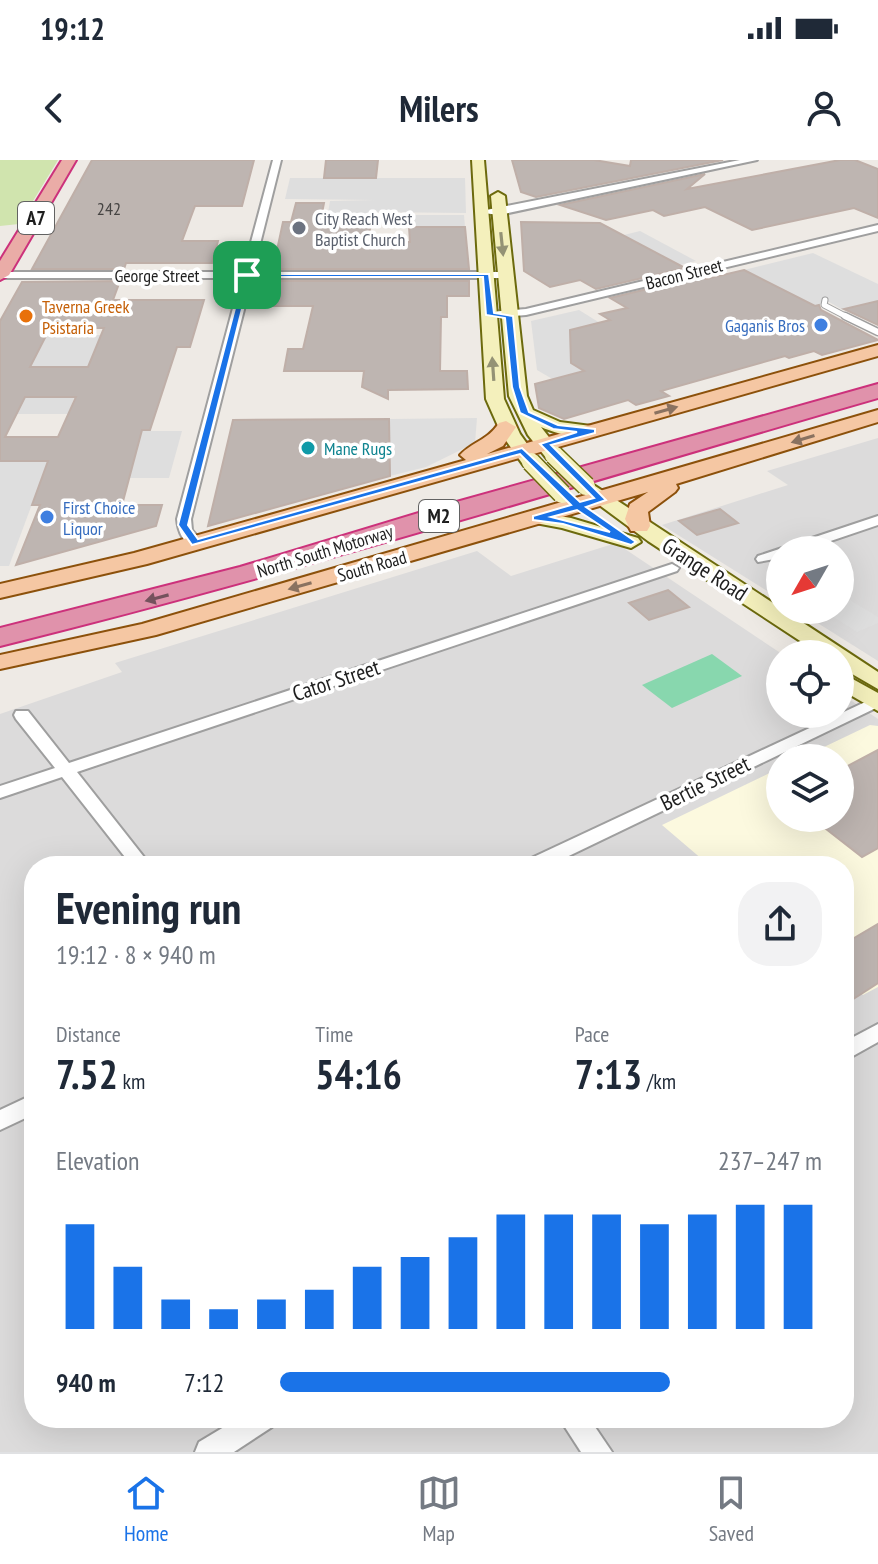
<!DOCTYPE html>
<html lang="en">
<head>
<meta charset="utf-8">
<style>
  :root { --surface:#fff; --page:#f2f2f3; --text:#1f2937; --muted:#747a83; --line:#e0e1e3; --accent:#1a73e8 }
  body { margin:0; font-family:"PT Sans Narrow",sans-serif; background:var(--page); color:var(--text); height:100vh; display:flex; flex-direction:column; font-size:30px; white-space:nowrap }
  * { box-sizing:border-box; margin:0 }
  p { font-size:26px; color:var(--muted) }
  .icon { flex:none; width:44px; height:44px; fill:none; stroke:currentColor; stroke-width:2; stroke-linecap:round; stroke-linejoin:round }
  .map { position:relative; flex:1; overflow:hidden }
  .sheet { position:absolute; left:24px; top:696px; width:830px; height:572px; display:flex; flex-direction:column; background:var(--surface); border-radius:32px; box-shadow:0 8px 32px #0002 }
  .sheet>* { flex:none }
  .needle { width:52px; rotate:231deg }
  .fabs { position:absolute; left:766px; top:376px; display:grid; gap:16px }
  .fabs a { display:grid; place-items:center; width:88px; height:88px; border-radius:50%; background:var(--surface); box-shadow:0 8px 32px #0002; font-size:40px }
  .pin { position:absolute; display:grid; place-items:center; width:68px; height:68px; color:#fff; margin:-34px; border-radius:16px; box-shadow:0 4px 12px #0006 }
  .round { display:grid; place-items:center; flex:none; width:84px; height:84px; border-radius:32px; background:var(--page) }
  .summary { display:flex; align-items:center; justify-content:space-between; height:136px; padding:0 32px }
  h1 { font-size:44px; font-weight:600; line-height:60px }
  .figures { display:grid; grid-template-columns:repeat(3,1fr); gap:12px; height:136px; padding:8px 32px }
  .figures div { display:grid; align-content:center }
  .figures b { font-size:40px; font-weight:600 }
  .figures small { font-size:22px; font-weight:400 }
  .figures p { font-size:22px }
  .chart { height:224px; padding:16px 32px }
  .chart p { display:flex; justify-content:space-between }
  .chart svg { width:100%; height:144px; margin-top:8px; stroke:var(--accent); stroke-width:6 }
  ul { padding:0 32px; list-style:none; font-size:26px }
  li { display:grid; grid-template-columns:128px 96px 1fr; align-items:center; height:60px }
  li i { height:20px; border-radius:10px; background:var(--accent) }
  .status { display:flex; justify-content:space-between; align-items:center; height:56px; padding:0 40px; background:var(--surface); direction:ltr }
  .status svg { height:22px; fill:currentColor }
  header { display:flex; justify-content:space-between; align-items:center; height:104px; padding:0 32px; background:var(--surface); font-size:36px; font-weight:600 }
  .dock { display:flex; justify-content:space-around; align-items:center; height:112px; border-top:2px solid var(--line); background:var(--surface); font-size:22px; color:var(--muted) }
  .dock a { display:grid; justify-items:center; gap:4px }
  .dock .on { color:var(--accent) }
  .map>svg:first-child { display:block }
  .residential { fill:#dcdbdb; fill-rule:evenodd }
  .education { fill:#fcf9df }
  .grass { fill:#d0e4ae }
  .pitch { fill:#88d7ae }
  .parking { fill:#dedede }
  .building { fill:#beb5b1; stroke:#bfafa8; stroke-width:2; fill-rule:evenodd }
  .lines { fill:none; stroke-linecap:round; stroke-linejoin:round }
  .service-far1-casing { stroke:#9f9f9f; stroke-width:7 }
  .service-casing { stroke:#9f9f9f; stroke-width:9 }
  .minor-casing { stroke:#9f9f9f; stroke-width:4 }
  .secondary-casing { stroke:#6c6a0d; stroke-width:4 }
  .primary-casing { stroke:#8c510b; stroke-width:4 }
  .trunk-casing { stroke:#cc317b; stroke-width:4 }
  .motorway-casing { stroke:#cc317b; stroke-width:4 }
  .service-far1 { stroke:#fff; stroke-width:5 }
  .service { stroke:#fff; stroke-width:6 }
  .minor { fill:#fff; fill-rule:evenodd }
  .secondary { fill:#f4f0bc; fill-rule:evenodd }
  .primary { fill:#f5c7a3; fill-rule:evenodd }
  .trunk { fill:#eaaca7; fill-rule:evenodd }
  .motorway { fill:#e092ab; fill-rule:evenodd }
  .secondary-bridge-casing { stroke:#6c6a0d; stroke-width:21; stroke-linecap:butt }
  .secondary-bridge { stroke:#f4f0bc; stroke-width:18 }
  .oneway { fill:#949275 }
  .oneway2 { fill:#8a7260 }
  .oneway3 { fill:#75525d }
  .route { fill:#1a73e8; stroke:#fff; stroke-width:2; fill-rule:evenodd }
  .worship-dot { fill:#6b7280; stroke:#fff; stroke-width:3 }
  .food-dot { fill:#e8710a; stroke:#fff; stroke-width:3 }
  .shop-dot { fill:#3f7fe0; stroke:#fff; stroke-width:3 }
  .culture-dot { fill:#0f9aa8; stroke:#fff; stroke-width:3 }
  .labels { text-anchor:middle; dominant-baseline:central; stroke-width:7; stroke-linejoin:round; paint-order:stroke }
  .number-label { font-size:18px; fill:#464443 }
  .far-worship-label { font-size:18px; fill:#5b616d; stroke:#fff; text-anchor:start }
  .far-street-label { font-size:18px; fill:#1e1e1e; stroke:#fff }
  .far-food-label { font-size:18px; fill:#c56008; stroke:#fff; text-anchor:start }
  .far-shop-label { font-size:18px; fill:#366cbe; stroke:#fff; text-anchor:end }
  .far-culture-label { font-size:18px; fill:#0d838f; stroke:#fff; text-anchor:start }
  .shield { fill:#fff; stroke:#626262; stroke-width:2 }
  .shield-label { font-size:20px; font-weight:bold; fill:#1e1e1e }
  .street-label { font-size:22px; fill:#1e1e1e; stroke:#fff }
</style>
</head>
<body>
<div class="status"><b>19:12</b><svg viewBox="0 0 49 12"><path d="M0 12V9h3v3zM5 12V6h3v6zM10 12V3h3v9zM15 12V0h3v12zM26 1h20v11H26zM47 4h2v5h-2z"/></svg></div>
<header><svg class="icon" aria-label="back" viewBox="0 0 24 24"><path d="M15 5l-7 7 7 7"/></svg>Milers<svg class="icon" aria-label="person" viewBox="0 0 24 24"><circle cx="12" cy="8" r="4"/><path d="M4 21q1-7 8-7t8 7"/></svg></header>
<div class="map">
<svg width="878" height="1292" viewBox="0 0 878 1292">
  <rect width="100%" height="100%" fill="#eeeae5"/>
  <g class="residential">
    <polygon points="878,278 878,501 797,450 840,450 840,390 780,390 780,439 662,365 788,325 767,311"/>
    <path d="M616,383L782,494L780,554H840V533L878,559V1292H0V554L122,512L115,503L477,391L511,416ZM780,598H840V658H780ZM34,706H844V1258H34Z"/>
  </g>
  <polygon class="education" points="870,565 878,566 878,827 863,835 844,819 844,706 710,706 662,665 780,608 780,658 840,658 840,598 801,598"/>
  <polygon class="grass" points="0,0 58,0 19,64 0,66"/>
  <polygon class="pitch" points="712,494 742,516 672,548 642,525"/>
  <g class="parking">
    <polygon points="290,18 465,18 466,53 373,52 372,59 327,59 330,41 375,40 285,39"/>
    <polygon points="400,55 464,55 465,67 400,67"/>
    <polygon points="640,71 696,101 680,105 624,75"/>
    <polygon points="813,93 878,124 878,141 843,150 829,142 815,146 744,110"/>
    <polygon points="579,150 600,163 570,171 570,183 594,195 570,202 628,240 602,248 537,210 531,161"/>
    <polygon points="46,175 101,175 88,207 7,207 14,194 37,194"/>
    <polygon points="8,238 74,238 68,254 1,254"/>
    <polygon points="477,258 475,283 426,307 390,316 389,259"/>
    <polygon points="61,271 182,271 169,318 129,318 135,294"/>
    <polygon points="0,301 48,301 9,406 0,406"/>
    <polygon points="850,440 878,457 878,463 857,472 824,451 840,450 840,445"/>
  </g>
  <g class="building">
    <polygon points="92,0 254,0 242,46 195,46 182,81 218,81 212,103 126,103 124,109 32,109"/>
    <polygon points="326,0 378,0 376,18 324,18"/>
    <polygon points="512,0 594,0 630,6 631,0 723,0 536,37 521,32"/>
    <polygon points="840,0 855,0 878,9 878,58 854,48 752,70 705,47 664,56 653,50 606,60 560,45 705,14 687,29"/>
    <polygon points="296,43 324,43 322,53 327,53 325,62 371,63 368,82 410,82 409,67 465,67 469,109 273,109 283,62 291,62"/>
    <polygon points="521,62 600,63 685,108 596,129 580,120 550,127 524,111"/>
    <polygon points="744,110 815,146 819,145 821,150 878,180 822,195 814,191 789,198 785,196 661,231 669,236 636,245 628,240 564,259 539,248 535,224 584,211 571,203 570,170 610,160 600,154 627,148 610,138 701,116 706,119"/>
    <path d="M120,121L113,140H204L190,187H177L150,270H142L122,345H162L156,366L16,405L40,345H32L48,301H0V161L22,122ZM50,168H104L88,207H30ZM25,237H76L58,277H5Z"/>
    <polygon points="269,121 469,121 469,136 447,136 447,157 441,157 440,211 467,211 468,229 388,230 388,239 362,227 364,211 284,211 288,189 303,189 313,146 262,146"/>
    <polygon points="878,141 878,165 844,149"/>
    <polygon points="389,259 390,316 208,366 233,260"/>
    <polygon points="720,349 738,363 697,375 679,361"/>
    <polygon points="668,430 689,447 649,460 629,443"/>
    <polygon points="878,590 878,688 862,697 812,658 840,658 840,610"/>
    <polygon points="878,764 878,823 844,845 844,784"/>
  </g>
  <g class="lines">
    <g class="service-far1-casing">
      <polyline id="service-far1" points="825,140 824,145 849,158"/>
    </g>
    <g class="service-casing">
      <polyline id="service" points="845,156 878,172"/>
    </g>
    <g class="minor-casing">
      <g id="minor">
        <path d="M273,0H281L253,112H506L511,115L506,118H252L191,359L192,370L203,383L196,387C183,384 178,371 177,359L241,118H0V112H243Z"/>
        <polygon points="740,0 757,0 499,55 476,52"/>
        <polygon points="878,65 878,71 526,155 490,158 484,155 490,152 526,149"/>
        <polygon points="878,356 878,365 804,390 780,390 780,398 758,402 756,399 758,396"/>
        <polygon points="672,404 679,408 677,411 77,612 151,706 132,706 62,617 0,638 0,626 55,608 16,559 14,555 16,551 28,551 69,603"/>
        <polygon points="878,536 878,547 548,706 523,706 525,701"/>
        <polygon points="878,864 878,882 844,901 844,882"/>
        <polygon points="34,934 34,954 0,970 0,950"/>
        <polygon points="239,1258 276,1258 272,1267 234,1292 195,1292 199,1282"/>
        <polygon points="559,1258 589,1258 612,1292 581,1292"/>
      </g>
    </g>
    <g class="secondary-casing">
      <g id="secondary">
        <polygon points="472,0 484,0 504,239 520,274 540,302 531,308 524,306 502,275 486,239"/>
        <path d="M498,32L505,36L527,236L533,250L560,262L591,266L600,271C588,282 556,274 541,267L563,295L554,301L547,299L528,275L509,236L491,36Z"/>
        <polygon points="586,320 878,512 878,529 840,507 840,494 820,494 648,381 579,330 576,326 579,322"/>
        <polygon points="537,352 571,358 638,378 641,382 631,388 562,368 530,362 527,358"/>
        <polygon points="840,512 878,533 878,551 840,529"/>
      </g>
    </g>
    <g class="primary-casing">
      <g id="primary">
        <path d="M878,185V196L147,404L0,438V424L134,393L466,300L460,295C473,281 487,281 499,263L506,261L516,267L503,286L487,294Z"/>
        <polygon points="878,250 878,262 676,324 678,328 675,332 648,352 650,366 647,371 631,371 625,359 630,344 648,332 156,475 0,509 0,495 142,464"/>
      </g>
    </g>
    <g class="trunk-casing">
      <polygon id="trunk" points="62,0 76,0 9,115 0,120 0,101"/>
    </g>
    <g class="motorway-casing">
      <path id="motorway" d="M878,224V238C586,322 295,413 0,486V468L240,407L435,348Z"/>
    </g>
    <use href="#service-far1" class="service-far1"/>
    <use href="#service" class="service"/>
    <use href="#minor" class="minor"/>
    <use href="#secondary" class="secondary"/>
    <use href="#primary" class="primary"/>
    <use href="#trunk" class="trunk"/>
    <use href="#motorway" class="motorway"/>
    <g class="secondary-bridge-casing">
      <g id="secondary-bridge">
        <polyline points="554,295 586,326"/>
        <polyline points="531,302 562,334"/>
      </g>
    </g>
    <use href="#secondary-bridge" class="secondary-bridge"/>
  </g>
  <defs><path id="oneway-solid" d="M-6-.8H1V-3.2L6.5 0L1 3.2V.8H-6Z" transform="scale(2)"/></defs>
  <g class="oneway">
    <use href="#oneway-solid" transform="translate(502 84) rotate(84)"/>
    <use href="#oneway-solid" transform="translate(493 209) rotate(-94)"/>
  </g>
  <g class="oneway2">
    <use href="#oneway-solid" transform="translate(666 250) rotate(-16)"/>
    <use href="#oneway-solid" transform="translate(803 279) rotate(163)"/>
    <use href="#oneway-solid" transform="translate(300 426) rotate(164)"/>
  </g>
  <use class="oneway3" href="#oneway-solid" transform="translate(157 438) rotate(165)"/>
  <path class="route" d="M244,114H489L494,153L513,156L520,227L529,252L558,265L595,269V273L551,285L606,340L586,347L636,382L631,385L563,364L533,360V356L571,345L520,294L192,385L178,365ZM250,117H483L486,155L505,158L512,227L520,253L553,269L577,272L540,284L594,338L580,342L522,288L198,379L188,365ZM577,350L610,372L551,357Z"/>
  <circle class="worship-dot" cx="299" cy="68" r="8"/>
  <circle class="food-dot" cx="26" cy="156" r="8"/>
  <g class="shop-dot">
    <circle cx="821" cy="165" r="8"/>
    <circle cx="47" cy="357" r="8"/>
  </g>
  <circle class="culture-dot" cx="308" cy="288" r="8"/>
  <g class="labels">
    <g class="number-label">
      <text x="109" y="48">242</text>
    </g>
    <g class="far-worship-label">
      <text x="315" y="58">City Reach West<tspan x="315" dy="21">Baptist Church</tspan></text>
    </g>
    <g class="far-street-label">
      <text transform="translate(684 114) rotate(-14)">Bacon Street</text>
      <text x="157" y="115">George Street</text>
      <text transform="translate(325 391) rotate(-17)">North South Motorway</text>
      <text transform="translate(372 406) rotate(-16)">South Road</text>
    </g>
    <g class="far-food-label">
      <text x="42" y="146">Taverna Greek<tspan x="42" dy="21">Psistaria</tspan></text>
    </g>
    <g class="far-shop-label">
      <text x="805" y="165">Gaganis Bros</text>
      <text x="63" y="347" text-anchor="start">First Choice<tspan x="63" dy="21">Liquor</tspan></text>
    </g>
    <g class="far-culture-label">
      <text x="324" y="288">Mane Rugs</text>
    </g>
    <g class="shield">
      <rect x="18" y="42" width="36" height="32" rx="6"/>
      <rect x="419" y="340" width="40" height="32" rx="6"/>
    </g>
    <g class="shield-label">
      <text x="36" y="58">A7</text>
      <text x="439" y="356">M2</text>
    </g>
    <g class="street-label">
      <text transform="translate(705 409) rotate(33)">Grange Road</text>
      <text transform="translate(336 520) rotate(-18)">Cator Street</text>
      <text transform="translate(705 623) rotate(-26)">Bertie Street</text>
    </g>
  </g>
</svg>
<div class="fabs">
<a><svg class="needle" viewBox="-14 -14 28 28"><path d="M0-13l5 13h-10z" fill="#e53935"/><path d="M0 13l5-13h-10z" fill="#747a83"/></svg></a>
<a><svg class="icon" aria-label="locate" viewBox="0 0 24 24"><circle cx="12" cy="12" r="6"/><path d="M12 2v4M12 18v4M2 12h4M18 12h4"/></svg></a>
<a><svg class="icon" aria-label="layers" viewBox="0 0 24 24"><path d="M12 4l9 5-9 5-9-5zM3 14l9 5 9-5"/></svg></a>
</div>
<div class="pin" style="left:247px;top:115px;background:#1e9e55"><svg class="icon" aria-label="arrive" viewBox="0 0 24 24"><path d="M6 21V4h12l-3 4 3 4H6"/></svg></div>
<section class="sheet">
<div class="summary"><div><h1>Evening run</h1><p>19:12 · 8 × 940 m</p></div><a class="round"><svg class="icon" aria-label="share" viewBox="0 0 24 24"><path d="M12 15V3M7 8l5-5 5 5M5 13v7h14v-7"/></svg></a></div>
<div class="figures">
<div><p>Distance</p><b>7.52<small> km</small></b></div>
<div><p>Time</p><b>54:16</b></div>
<div><p>Pace</p><b>7:13<small> /km</small></b></div>
</div>
<div class="chart"><p><span>Elevation</span>237–247 m</p>
<svg viewBox="0 0 160 44" preserveAspectRatio="none"><path d="M5 44V12M15 44V25M25 44V35M35 44V38M45 44V35M55 44V32M65 44V25M75 44V22M85 44V16M95 44V9M105 44V9M115 44V9M125 44V12M135 44V9M145 44V6M155 44V6"/></svg>
</div>
<ul>
<li><b>940 m</b>7:12<i style="width:72%"></i></li>
</ul>
</section>
</div>
<nav class="dock">
<a class="on"><svg class="icon" aria-label="home" viewBox="0 0 24 24"><path d="M3 11l9-7 9 7M6 9v11h12V9"/></svg>Home</a>
<a><svg class="icon" aria-label="map" viewBox="0 0 24 24"><path d="M3 6l6-2 6 2 6-2v14l-6 2-6-2-6 2zM9 4v14M15 6v14"/></svg>Map</a>
<a><svg class="icon" aria-label="saved" viewBox="0 0 24 24"><path d="M7 4h10v16l-5-4-5 4z"/></svg>Saved</a>
</nav>
</body>
</html>
